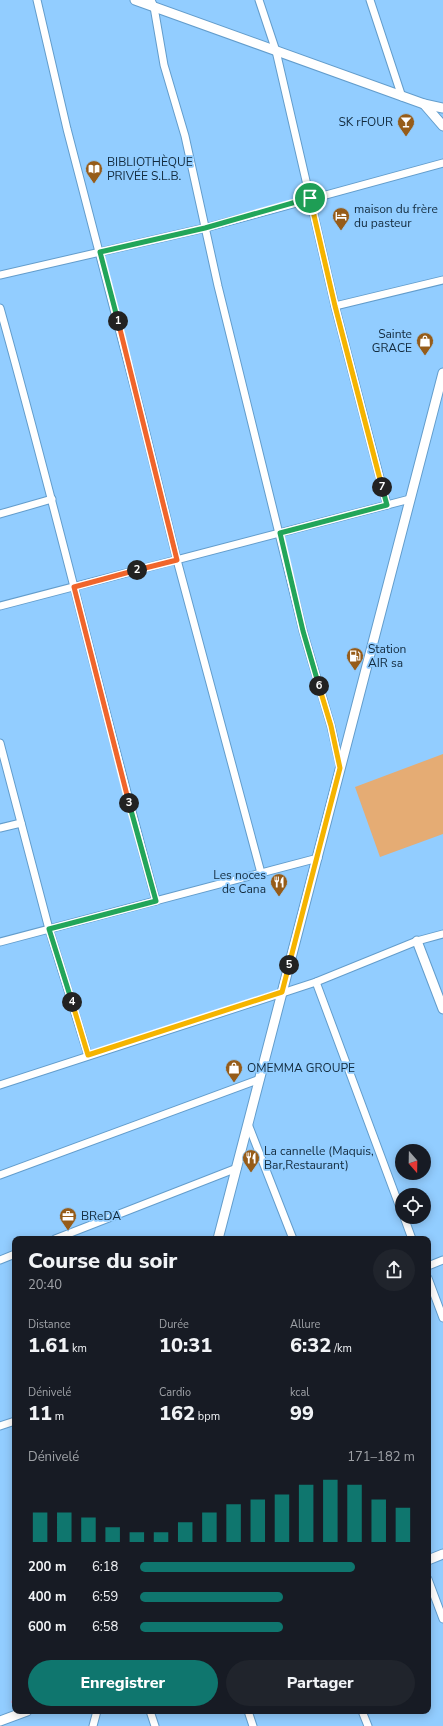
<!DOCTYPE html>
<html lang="fr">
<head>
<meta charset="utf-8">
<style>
  :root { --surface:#171b24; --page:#20242c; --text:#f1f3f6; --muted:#9ea1a6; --accent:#0f766e }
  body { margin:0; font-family:"Nunito Sans",sans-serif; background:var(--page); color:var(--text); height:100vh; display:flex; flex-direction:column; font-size:15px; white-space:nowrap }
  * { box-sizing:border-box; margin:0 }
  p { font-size:13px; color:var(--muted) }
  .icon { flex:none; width:22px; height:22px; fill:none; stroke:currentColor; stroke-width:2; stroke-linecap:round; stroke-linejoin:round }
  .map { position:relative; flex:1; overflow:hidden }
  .drawer { position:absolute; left:12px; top:1236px; width:419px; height:478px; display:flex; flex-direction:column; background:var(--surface); border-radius:8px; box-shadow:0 2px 10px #0003 }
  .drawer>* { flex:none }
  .needle { width:26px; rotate:160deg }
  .fabs { position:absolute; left:395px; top:1144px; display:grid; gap:8px }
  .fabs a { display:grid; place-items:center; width:36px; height:36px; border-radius:50%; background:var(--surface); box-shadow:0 2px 10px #0003; font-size:20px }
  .pin { position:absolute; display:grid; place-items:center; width:34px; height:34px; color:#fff; margin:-17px; border:2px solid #fff; border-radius:50%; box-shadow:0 1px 4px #0007 }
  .km { position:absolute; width:20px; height:20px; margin:-10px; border-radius:50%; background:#222; color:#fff; font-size:11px; line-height:20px; text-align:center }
  .round { display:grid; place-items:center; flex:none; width:42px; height:42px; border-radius:21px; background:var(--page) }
  .overview { display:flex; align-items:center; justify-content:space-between; height:68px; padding:0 16px }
  h1 { font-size:22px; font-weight:800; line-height:30px }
  .metrics { display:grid; grid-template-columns:repeat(3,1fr); gap:6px; height:68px; padding:4px 16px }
  .metrics div { display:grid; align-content:center }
  .metrics b { font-size:20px; font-weight:800 }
  .metrics small { font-size:11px; font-weight:400 }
  .metrics p { font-size:11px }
  .chart { height:112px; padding:8px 16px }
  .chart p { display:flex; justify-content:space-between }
  .chart svg { width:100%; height:72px; margin-top:4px; stroke:var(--accent); stroke-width:6 }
  .button { display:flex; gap:8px; margin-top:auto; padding:8px 16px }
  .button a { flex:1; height:46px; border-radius:24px; background:var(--accent); color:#fff; font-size:16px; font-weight:800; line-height:46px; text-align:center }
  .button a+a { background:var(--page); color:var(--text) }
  ul { padding:0 16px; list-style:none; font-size:13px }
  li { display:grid; grid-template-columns:64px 48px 1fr; align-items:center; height:30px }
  li i { height:10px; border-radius:5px; background:var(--accent) }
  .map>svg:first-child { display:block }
  .green { fill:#e5ac74 }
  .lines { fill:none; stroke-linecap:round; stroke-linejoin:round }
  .stream { stroke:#fd82a2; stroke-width:3 }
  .minor-casing { stroke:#639dcc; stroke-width:9 }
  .tertiary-casing { stroke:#639dcc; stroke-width:11 }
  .minor { stroke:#fff; stroke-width:7 }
  .tertiary { stroke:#fff; stroke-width:9 }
  .split-1-casing { stroke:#fff; stroke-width:8 }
  .split-2-casing { stroke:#fff; stroke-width:8 }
  .split-3-casing { stroke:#fff; stroke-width:8 }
  .split-4-casing { stroke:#fff; stroke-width:8 }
  .split-5-casing { stroke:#fff; stroke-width:8 }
  .split-6-casing { stroke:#fff; stroke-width:8 }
  .split-7-casing { stroke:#fff; stroke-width:8 }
  .split-8-casing { stroke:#fff; stroke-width:8 }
  .split-1 { stroke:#22a559; stroke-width:5 }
  .split-2 { stroke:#f0652b; stroke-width:5 }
  .split-3 { stroke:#f0652b; stroke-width:5 }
  .split-4 { stroke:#22a559; stroke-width:5 }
  .split-5 { stroke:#f5b400; stroke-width:5 }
  .split-6 { stroke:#f5b400; stroke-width:5 }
  .split-7 { stroke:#22a559; stroke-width:5 }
  .split-8 { stroke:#f5b400; stroke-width:5 }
  .labels { text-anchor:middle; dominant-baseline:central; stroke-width:3.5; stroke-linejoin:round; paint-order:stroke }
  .poi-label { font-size:12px; fill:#122a3d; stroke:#92cdff; text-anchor:start }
</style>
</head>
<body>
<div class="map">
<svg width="443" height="1726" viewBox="0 0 443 1726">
  <rect width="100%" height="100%" fill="#92cdff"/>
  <polygon class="green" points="443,754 443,834 380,857 355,787"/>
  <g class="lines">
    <polyline class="stream" points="13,1702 15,1693"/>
    <g class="minor-casing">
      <g id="minor">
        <polyline points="37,0 67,129 142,417 177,560 261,873"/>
        <polyline points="151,0 154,7 164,65 185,136 218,286 303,631 331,726 340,766"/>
        <polyline points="259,0 276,51 335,306 387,505"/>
        <polyline points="370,0 402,97"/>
        <polyline points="0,275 205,228 443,163"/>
        <polyline points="335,306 443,280"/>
        <path d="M0,308C55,504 102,703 156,901"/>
        <polyline points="0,514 52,499"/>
        <polyline points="0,606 410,499"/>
        <polyline points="0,743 49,929 88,1055"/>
        <polyline points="0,828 21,823"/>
        <polyline points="0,942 318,858"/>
        <polyline points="316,982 402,1213"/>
        <polyline points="0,1085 316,982 417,941 443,934"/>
        <polyline points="248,1124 293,1239"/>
        <polyline points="0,1175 260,1079"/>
        <polyline points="404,1217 412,1239"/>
        <polyline points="55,1239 237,1168"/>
        <polyline points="0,1260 15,1254"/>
        <polyline points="428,1266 443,1260"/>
        <polyline points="428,1278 443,1318"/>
        <polyline points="0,1426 15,1421"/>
        <polyline points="428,1579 443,1619"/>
        <polyline points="150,1711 155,1726"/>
        <polyline points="248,1711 253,1726"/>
        <polyline points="362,1711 368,1726"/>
        <polyline points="93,1726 97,1711"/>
      </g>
    </g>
    <g class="tertiary-casing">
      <g id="tertiary">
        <polyline points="135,0 424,104 443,108"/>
        <polyline points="424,104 443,126"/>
        <polyline points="417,941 443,1009"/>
        <polyline points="218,1239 443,373"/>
        <polyline points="428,1560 443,1554"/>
        <polyline points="0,1721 27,1711"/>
      </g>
    </g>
    <use href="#minor" class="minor"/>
    <use href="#tertiary" class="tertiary"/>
  </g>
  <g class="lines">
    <g class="split-1-casing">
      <polyline id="split-1" points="118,321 100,252 205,228 310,198"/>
    </g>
    <g class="split-2-casing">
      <polyline id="split-2" points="118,321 177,560 137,570"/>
    </g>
    <g class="split-3-casing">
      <polyline id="split-3" points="129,803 74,587 137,570"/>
    </g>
    <g class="split-4-casing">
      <polyline id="split-4" points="72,1002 49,929 156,901 129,803"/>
    </g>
    <g class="split-5-casing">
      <polyline id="split-5" points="72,1002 88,1055 282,992 289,965"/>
    </g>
    <g class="split-6-casing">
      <polyline id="split-6" points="289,965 340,768 331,726 319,686"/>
    </g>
    <g class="split-7-casing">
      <polyline id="split-7" points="319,686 303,631 280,533 387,505 382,487"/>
    </g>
    <g class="split-8-casing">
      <polyline id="split-8" points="310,198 335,306 382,487"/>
    </g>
    <use href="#split-1" class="split-1"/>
    <use href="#split-2" class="split-2"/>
    <use href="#split-3" class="split-3"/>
    <use href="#split-4" class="split-4"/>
    <use href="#split-5" class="split-5"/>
    <use href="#split-6" class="split-6"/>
    <use href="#split-7" class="split-7"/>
    <use href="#split-8" class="split-8"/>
  </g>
  <defs>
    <g id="bar-pin" transform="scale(0.9)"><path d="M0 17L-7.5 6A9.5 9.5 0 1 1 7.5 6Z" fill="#965c19" stroke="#92cdff"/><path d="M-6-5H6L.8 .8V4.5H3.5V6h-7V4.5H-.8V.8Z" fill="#fff"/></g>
    <g id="library-pin" transform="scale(0.9)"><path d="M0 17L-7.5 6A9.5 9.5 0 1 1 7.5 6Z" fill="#965c19" stroke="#92cdff"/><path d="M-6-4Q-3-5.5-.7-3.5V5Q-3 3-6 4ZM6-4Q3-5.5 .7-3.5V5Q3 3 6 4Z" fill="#fff"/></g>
    <g id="hotel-pin" transform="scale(0.9)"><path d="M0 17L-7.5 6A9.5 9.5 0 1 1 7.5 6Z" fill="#965c19" stroke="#92cdff"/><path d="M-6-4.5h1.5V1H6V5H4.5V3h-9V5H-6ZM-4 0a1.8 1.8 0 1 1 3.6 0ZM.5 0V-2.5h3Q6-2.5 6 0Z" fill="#fff"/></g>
    <g id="shop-pin" transform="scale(0.9)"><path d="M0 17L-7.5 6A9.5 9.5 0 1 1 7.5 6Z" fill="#965c19" stroke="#92cdff"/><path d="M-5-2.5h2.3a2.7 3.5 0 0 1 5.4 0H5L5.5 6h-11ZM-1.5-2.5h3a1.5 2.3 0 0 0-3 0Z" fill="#fff"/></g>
    <g id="fuel-pin" transform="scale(0.9)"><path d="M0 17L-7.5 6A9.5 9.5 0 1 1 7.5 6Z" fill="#965c19" stroke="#92cdff"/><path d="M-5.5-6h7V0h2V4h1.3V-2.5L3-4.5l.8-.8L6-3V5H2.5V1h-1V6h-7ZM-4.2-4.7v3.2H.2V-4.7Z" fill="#fff"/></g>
    <g id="restaurant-pin" transform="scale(0.9)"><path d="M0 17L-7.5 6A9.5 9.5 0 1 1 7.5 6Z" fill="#965c19" stroke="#92cdff"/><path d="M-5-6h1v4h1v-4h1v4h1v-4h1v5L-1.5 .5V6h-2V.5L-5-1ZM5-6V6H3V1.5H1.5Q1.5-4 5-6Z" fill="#fff"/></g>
    <g id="office-pin" transform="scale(0.9)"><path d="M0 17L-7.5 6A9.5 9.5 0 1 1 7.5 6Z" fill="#965c19" stroke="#92cdff"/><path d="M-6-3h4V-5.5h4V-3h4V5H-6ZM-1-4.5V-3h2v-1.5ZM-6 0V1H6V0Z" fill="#fff"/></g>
  </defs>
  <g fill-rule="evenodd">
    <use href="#bar-pin" x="406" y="122"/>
    <use href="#library-pin" x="94" y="169"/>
    <use href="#hotel-pin" x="341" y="216"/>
    <use href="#shop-pin" x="425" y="341"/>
    <use href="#fuel-pin" x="355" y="656"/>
    <use href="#restaurant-pin" x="279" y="882"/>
    <use href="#shop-pin" x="234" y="1068"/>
    <use href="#restaurant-pin" x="251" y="1158"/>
    <use href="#office-pin" x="68" y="1216"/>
  </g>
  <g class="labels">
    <g class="poi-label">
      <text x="393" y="122" text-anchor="end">SK rFOUR</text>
      <text x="107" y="162">BIBLIOTHÈQUE<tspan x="107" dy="14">PRIVÉE S.L.B.</tspan></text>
      <text x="354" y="209">maison du frère<tspan x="354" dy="14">du pasteur</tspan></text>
      <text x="412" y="334" text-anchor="end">Sainte<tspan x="412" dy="14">GRACE</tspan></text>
      <text x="368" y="649">Station<tspan x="368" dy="14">AIR sa</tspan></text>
      <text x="266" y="875" text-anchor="end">Les noces<tspan x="266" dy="14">de Cana</tspan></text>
      <text x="247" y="1068">OMEMMA GROUPE</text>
      <text x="264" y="1151">La cannelle (Maquis,<tspan x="264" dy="14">Bar,Restaurant)</tspan></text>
      <text x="81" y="1216">BReDA</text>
    </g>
  </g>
</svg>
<div class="fabs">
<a><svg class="needle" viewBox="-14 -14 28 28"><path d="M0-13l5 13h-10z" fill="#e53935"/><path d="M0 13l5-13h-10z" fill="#9ea1a6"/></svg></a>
<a><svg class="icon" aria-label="locate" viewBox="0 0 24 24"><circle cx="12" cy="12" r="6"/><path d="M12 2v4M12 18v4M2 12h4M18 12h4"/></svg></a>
</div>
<div class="pin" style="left:310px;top:198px;background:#1e9e55"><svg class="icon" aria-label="arrive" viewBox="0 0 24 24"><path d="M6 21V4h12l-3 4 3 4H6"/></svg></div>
<b class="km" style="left:118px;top:321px">1</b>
<b class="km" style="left:137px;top:570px">2</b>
<b class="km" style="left:129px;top:803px">3</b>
<b class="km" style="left:72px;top:1002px">4</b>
<b class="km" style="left:289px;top:965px">5</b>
<b class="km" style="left:319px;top:686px">6</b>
<b class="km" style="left:382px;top:487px">7</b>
<section class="drawer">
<div class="overview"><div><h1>Course du soir</h1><p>20:40</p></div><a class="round"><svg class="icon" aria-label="share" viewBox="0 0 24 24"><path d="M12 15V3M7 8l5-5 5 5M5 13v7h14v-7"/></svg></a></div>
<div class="metrics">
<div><p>Distance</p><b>1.61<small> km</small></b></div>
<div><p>Durée</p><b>10:31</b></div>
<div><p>Allure</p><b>6:32<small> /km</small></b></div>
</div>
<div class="metrics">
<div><p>Dénivelé</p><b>11<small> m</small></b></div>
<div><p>Cardio</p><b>162<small> bpm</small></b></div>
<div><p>kcal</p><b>99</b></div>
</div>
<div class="chart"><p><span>Dénivelé</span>171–182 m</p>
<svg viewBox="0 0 160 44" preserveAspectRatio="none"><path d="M5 44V26M15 44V26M25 44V29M35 44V35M45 44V38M55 44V38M65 44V32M75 44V26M85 44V21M95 44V18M105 44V15M115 44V9M125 44V6M135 44V9M145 44V18M155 44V23"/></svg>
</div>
<ul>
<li><b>200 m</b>6:18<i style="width:78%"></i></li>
<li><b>400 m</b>6:59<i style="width:52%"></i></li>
<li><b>600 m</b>6:58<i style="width:52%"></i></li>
</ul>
<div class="button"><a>Enregistrer</a><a>Partager</a></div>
</section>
</div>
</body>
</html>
